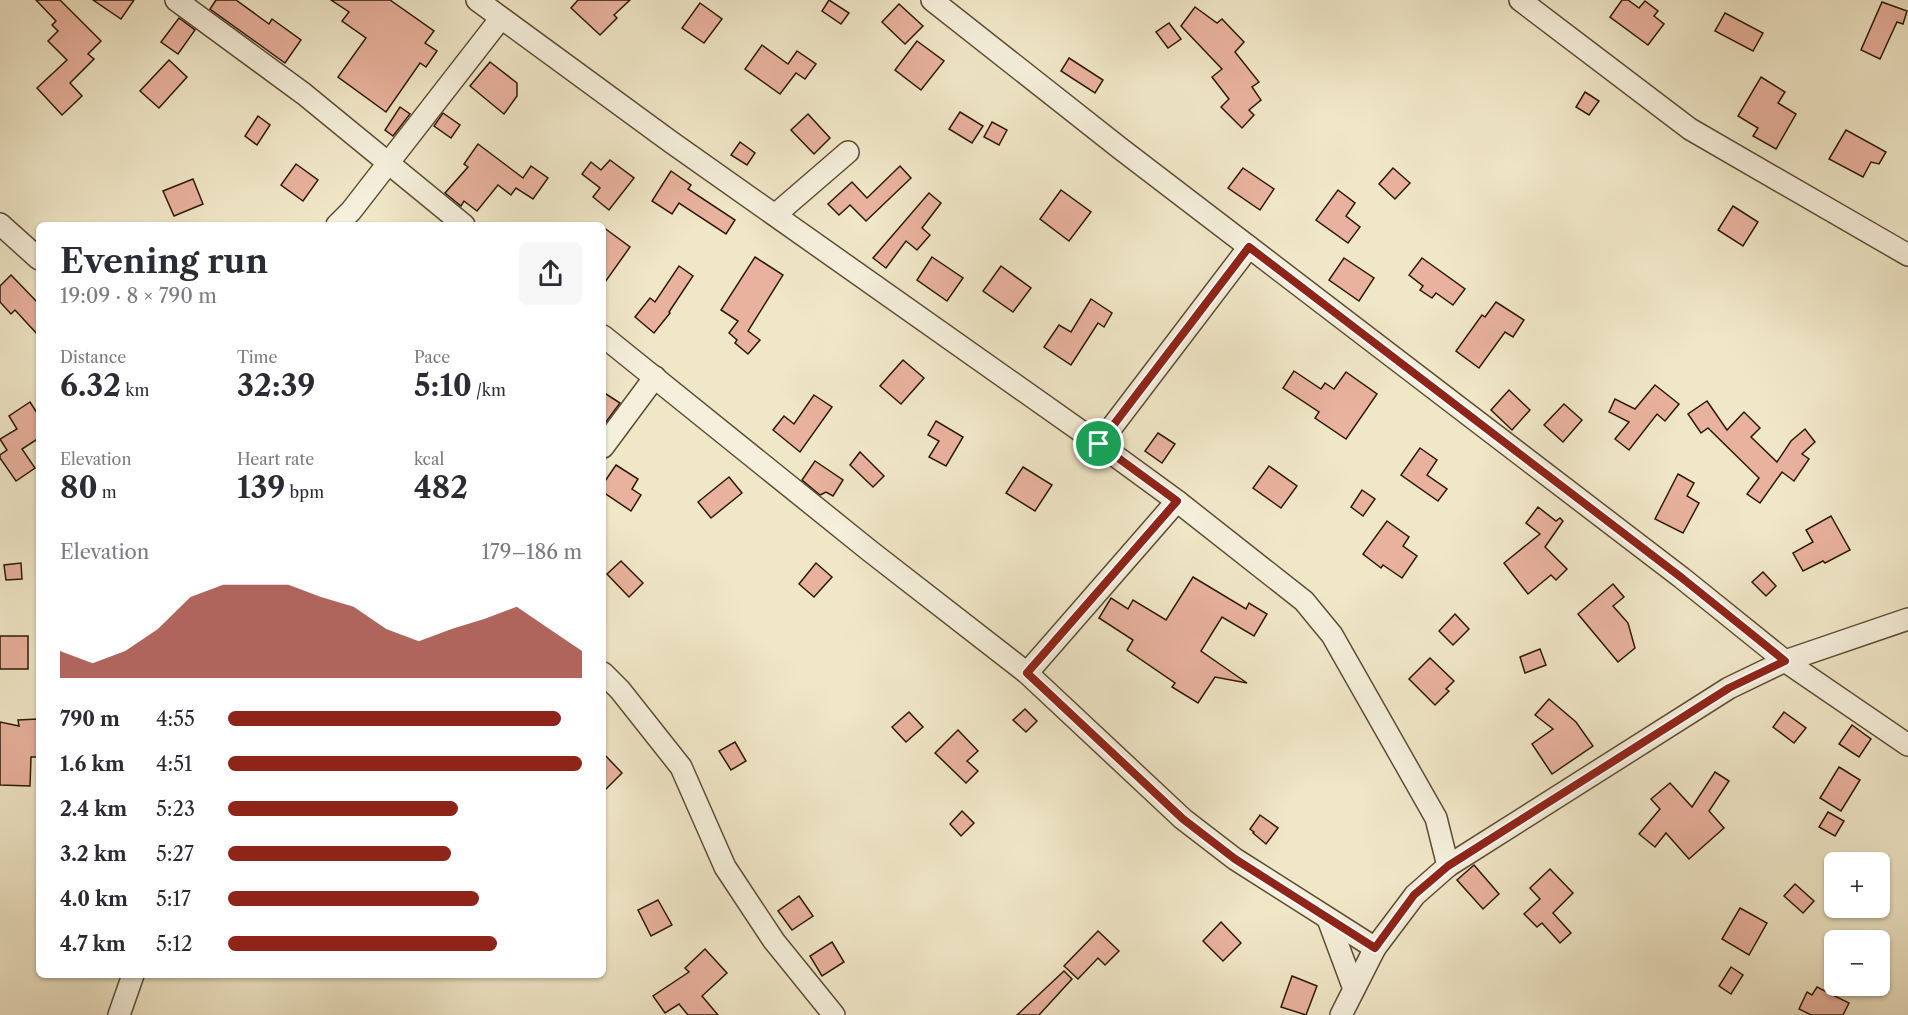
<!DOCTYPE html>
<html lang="en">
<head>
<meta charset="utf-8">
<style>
  :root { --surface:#fff; --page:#f7f7f7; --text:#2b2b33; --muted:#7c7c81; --accent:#8f2418 }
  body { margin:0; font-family:"Libre Caslon Text",serif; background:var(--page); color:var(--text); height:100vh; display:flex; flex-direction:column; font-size:22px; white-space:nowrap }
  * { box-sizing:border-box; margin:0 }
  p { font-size:20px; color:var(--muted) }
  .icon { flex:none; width:33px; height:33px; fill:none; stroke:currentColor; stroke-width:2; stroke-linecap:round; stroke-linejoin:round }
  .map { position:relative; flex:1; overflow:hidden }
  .panel { position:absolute; left:36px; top:222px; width:570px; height:756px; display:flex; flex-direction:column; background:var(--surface); border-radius:9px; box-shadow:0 2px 4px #0004 }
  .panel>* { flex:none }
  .buttons { position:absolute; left:1824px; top:852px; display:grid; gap:12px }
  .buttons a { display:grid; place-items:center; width:66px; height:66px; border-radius:9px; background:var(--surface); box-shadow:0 2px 4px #0004; font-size:30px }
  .pin { position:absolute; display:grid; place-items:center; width:51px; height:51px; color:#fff; margin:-26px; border:3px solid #fff; border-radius:50%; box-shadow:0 2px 6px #0007 }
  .round { display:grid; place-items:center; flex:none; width:63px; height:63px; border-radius:9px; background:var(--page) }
  .summary { display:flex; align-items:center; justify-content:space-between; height:102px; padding:0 24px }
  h1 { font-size:33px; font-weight:700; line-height:45px }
  .stats { display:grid; grid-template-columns:repeat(3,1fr); gap:9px; height:102px; padding:6px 24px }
  .stats div { display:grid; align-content:center }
  .stats b { font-size:30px; font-weight:700 }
  .stats small { font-size:16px; font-weight:400 }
  .stats p { font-size:16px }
  .chart { height:168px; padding:12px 24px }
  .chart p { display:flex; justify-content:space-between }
  .chart svg { width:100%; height:108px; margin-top:6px; fill:var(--accent); opacity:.7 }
  ul { padding:0 24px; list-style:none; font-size:20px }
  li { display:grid; grid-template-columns:96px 72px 1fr; align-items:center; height:45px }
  li i { height:15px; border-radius:8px; background:var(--accent) }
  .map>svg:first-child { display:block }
  .building { fill:#e9b29e; stroke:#2d1a06; stroke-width:1.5 }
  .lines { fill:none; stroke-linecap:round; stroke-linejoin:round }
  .street-casing { stroke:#5e4d36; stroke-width:24 }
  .street { stroke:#f5efdb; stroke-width:21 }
  .route-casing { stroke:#fff; stroke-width:12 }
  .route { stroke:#8f2418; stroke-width:8 }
</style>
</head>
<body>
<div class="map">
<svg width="1908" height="1015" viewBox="0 0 1908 1015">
  <rect width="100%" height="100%" fill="#f0e7c7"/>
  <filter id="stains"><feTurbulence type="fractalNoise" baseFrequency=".00333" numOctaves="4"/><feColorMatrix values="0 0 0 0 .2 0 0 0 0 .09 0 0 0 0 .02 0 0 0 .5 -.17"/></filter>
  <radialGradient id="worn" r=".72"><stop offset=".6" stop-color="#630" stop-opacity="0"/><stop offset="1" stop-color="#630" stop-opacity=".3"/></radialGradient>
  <g class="building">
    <polygon points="36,0 60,0 101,41 88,54 94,59 70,83 82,96 62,115 37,88 67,60 48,41 58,31 52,25 56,21"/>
    <polygon points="93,0 134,0 121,19"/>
    <polygon points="216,0 236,0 269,24 272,19 301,40 285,63 210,9"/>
    <polygon points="331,0 390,0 434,31 425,43 437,51 426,67 420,63 386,112 338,77 366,38 342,21 349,12"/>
    <polygon points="578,0 630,0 614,15 617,18 600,35 571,8"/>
    <polygon points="829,0 849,13 841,24 822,11"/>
    <polygon points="1622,0 1628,0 1639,8 1645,1 1658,11 1654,16 1664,24 1648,45 1610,17"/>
    <polygon points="1882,2 1907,11 1903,24 1897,22 1880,59 1861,50"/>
    <polygon points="700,3 722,19 704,43 682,28"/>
    <polygon points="899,4 923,26 905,44 882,22"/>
    <polygon points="1195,7 1217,23 1222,19 1244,42 1235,52 1259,82 1252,87 1261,100 1249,110 1254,115 1242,128 1221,107 1229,99 1212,77 1222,69 1181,26"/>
    <polygon points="1725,13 1763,33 1753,51 1715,31"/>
    <polygon points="179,18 195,30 178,54 161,42"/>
    <polygon points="1169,23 1181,39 1168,48 1156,32"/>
    <polygon points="917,41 944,61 921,90 895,70"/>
    <polygon points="762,45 788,64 797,51 816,64 805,79 796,73 780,94 745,69"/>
    <polygon points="1069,58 1103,80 1095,93 1061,71"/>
    <polygon points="169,60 187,77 159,108 140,91"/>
    <polygon points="490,62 517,83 517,96 504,114 470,86"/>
    <polygon points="1761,77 1785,92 1778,103 1796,114 1776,149 1753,136 1758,128 1738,116"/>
    <polygon points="1585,92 1599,101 1589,115 1576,107"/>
    <polygon points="400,107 410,114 393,136 385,130"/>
    <polygon points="960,112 983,126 972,143 949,129"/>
    <polygon points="443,113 460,125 451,138 434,126"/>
    <polygon points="808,114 830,138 814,154 791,130"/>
    <polygon points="258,116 270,125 257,145 245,136"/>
    <polygon points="992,122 1007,130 999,145 984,137"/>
    <polygon points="1846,130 1886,152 1879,164 1871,162 1863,177 1829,159"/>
    <polygon points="740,142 755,153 747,165 731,155"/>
    <polygon points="478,144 523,178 531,166 548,178 533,199 516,188 511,195 498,185 477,211 464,201 461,206 445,193 468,167 464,164"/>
    <polygon points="610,160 634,178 609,210 593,197 600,188 582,174 591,162 601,170"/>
    <polygon points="296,164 318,180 303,201 281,185"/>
    <polygon points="900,166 911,178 866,221 850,205 839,215 828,204 852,182 867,198"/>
    <polygon points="1243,168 1274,189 1260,210 1228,188"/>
    <polygon points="1393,168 1410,183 1395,199 1379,184"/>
    <polygon points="671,171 691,185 688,189 735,220 726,234 679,203 672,214 652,201"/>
    <polygon points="193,179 203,204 174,216 163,191"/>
    <polygon points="1061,190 1091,212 1069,241 1040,219"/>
    <polygon points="1338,190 1355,203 1346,216 1360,227 1348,243 1316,220"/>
    <polygon points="929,193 941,203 922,228 930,235 917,250 906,241 886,268 873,258"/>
    <polygon points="1733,206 1758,222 1743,246 1718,230"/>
    <polygon points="603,227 630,247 603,285"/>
    <polygon points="755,257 783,275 748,331 760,340 748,354 735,343 737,340 729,333 738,321 721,310"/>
    <polygon points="932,257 963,278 947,301 917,280"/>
    <polygon points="1344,258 1374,278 1359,301 1329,280"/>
    <polygon points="1422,258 1465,289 1453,305 1436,293 1432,298 1420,290 1423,286 1409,275"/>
    <polygon points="679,266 693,276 669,312 670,313 654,333 635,317 650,298 655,302"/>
    <polygon points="1001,266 1031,288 1013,312 983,291"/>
    <polygon points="11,275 39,304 39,336 15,310 11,314 0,302 0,286"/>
    <polygon points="1091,299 1112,313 1104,327 1098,323 1071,365 1044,347 1059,325 1071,332"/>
    <polygon points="1496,302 1524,320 1513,337 1505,332 1479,368 1456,351 1482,315 1485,317"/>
    <polygon points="903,360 924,378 901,404 880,386"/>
    <polygon points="1294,371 1321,389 1325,383 1334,389 1346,372 1377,394 1346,439 1315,418 1319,412 1283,388"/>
    <polygon points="1655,385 1679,404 1665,421 1657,414 1629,450 1615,439 1629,422 1609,412 1615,399 1635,409"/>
    <polygon points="1509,390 1530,410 1512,430 1491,410"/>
    <polygon points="603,392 620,403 603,426"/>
    <polygon points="814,395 832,407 800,452 773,430 784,416 794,424"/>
    <polygon points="1707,401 1727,430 1744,412 1760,428 1751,437 1777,462 1791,441 1805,429 1815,442 1802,454 1809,459 1794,481 1782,472 1760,503 1747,494 1759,478 1708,428 1701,433 1688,414"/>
    <polygon points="30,402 39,416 39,438 22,449 35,468 16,481 0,458 0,455 7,450 0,439 17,429 9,416"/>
    <polygon points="1564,404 1582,420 1563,442 1544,425"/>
    <polygon points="936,421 963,437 946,466 929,457 939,441 928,435"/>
    <polygon points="1158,433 1175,444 1162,463 1145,451"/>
    <polygon points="1420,448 1437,460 1427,475 1447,489 1438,501 1401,475"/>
    <polygon points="860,452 884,476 873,487 850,465"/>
    <polygon points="815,461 843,480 833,496 826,492 820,495 802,480"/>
    <polygon points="616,465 638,479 632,489 641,495 631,511 603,492 603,484"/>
    <polygon points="1269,466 1297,486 1281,508 1253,488"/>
    <polygon points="1023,467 1052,485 1035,511 1006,493"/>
    <polygon points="1678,474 1694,483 1687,496 1699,503 1683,533 1655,519"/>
    <polygon points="729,477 742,493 711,518 698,502"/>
    <polygon points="1362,490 1375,499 1363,516 1351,507"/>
    <polygon points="1538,507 1556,521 1560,518 1563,521 1545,547 1567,569 1556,580 1551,575 1528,594 1504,563 1540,534 1526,523"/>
    <polygon points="1831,516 1850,550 1825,563 1823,561 1803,571 1793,553 1813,542 1806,530"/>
    <polygon points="1387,521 1409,537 1403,546 1417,556 1402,578 1383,565 1381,568 1363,554"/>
    <polygon points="621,561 643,583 629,597 607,574"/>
    <polygon points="21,563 22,579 6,580 4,565"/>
    <polygon points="816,563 832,577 814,597 799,584"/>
    <polygon points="1763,572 1776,586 1766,596 1752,582"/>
    <polygon points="1193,577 1246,609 1249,603 1267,614 1254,636 1222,617 1201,651 1247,683 1215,677 1198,703 1172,687 1175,683 1127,650 1133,640 1099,618 1111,598 1128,609 1133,600 1166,620"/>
    <polygon points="1613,584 1624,597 1613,606 1628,623 1635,648 1618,662 1578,614"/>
    <polygon points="1455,614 1469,629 1453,645 1439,631"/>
    <rect x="0" y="636" width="28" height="33"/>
    <polygon points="1540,649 1546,665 1525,673 1520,657"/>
    <polygon points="1430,658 1454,681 1446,689 1449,691 1435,705 1409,679"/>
    <polygon points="1549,699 1576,722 1593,746 1552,774 1532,744 1553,729 1535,715"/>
    <polygon points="1025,709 1037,721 1026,732 1013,720"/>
    <polygon points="909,712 923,727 906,742 892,727"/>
    <polygon points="1784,712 1806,728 1794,743 1773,727"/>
    <polygon points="38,719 39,757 31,757 30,786 0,785 0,722 19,726 18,720"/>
    <polygon points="1852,725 1871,739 1859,757 1839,744"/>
    <polygon points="958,730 978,751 967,761 978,771 966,783 935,753"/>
    <polygon points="735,742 746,761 731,770 719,751"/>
    <polygon points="603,753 622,773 603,792"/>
    <polygon points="1839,767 1860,780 1841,811 1820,798"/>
    <polygon points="1715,772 1729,781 1709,811 1724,828 1689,859 1666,833 1655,847 1639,834 1660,809 1651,799 1670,783 1692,807"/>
    <polygon points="962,811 974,823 961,836 950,824"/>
    <polygon points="1828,812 1844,821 1835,836 1819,827"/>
    <polygon points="1260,815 1278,828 1266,844 1253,833 1254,832 1250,829"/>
    <polygon points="1474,865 1499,894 1483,909 1457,880"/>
    <polygon points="1550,869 1573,893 1553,913 1571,933 1560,943 1542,923 1537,927 1524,914 1540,899 1530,888"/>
    <polygon points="1795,884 1814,901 1803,913 1784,896"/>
    <polygon points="799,896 813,916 792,930 778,911"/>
    <polygon points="658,900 672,925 651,936 638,910"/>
    <polygon points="1740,908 1767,923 1749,955 1722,939"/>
    <polygon points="1221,922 1241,943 1223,961 1203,941"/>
    <polygon points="1098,931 1119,951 1105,965 1098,958 1078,979 1064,966"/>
    <polygon points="832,942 844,962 822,976 810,956"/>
    <polygon points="705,949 727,973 702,996 718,1015 688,1015 679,1004 665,1013 653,996 689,972 685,968"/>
    <polygon points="1731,967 1743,975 1731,994 1719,986"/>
    <polygon points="1064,971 1072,979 1039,1015 1017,1015"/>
    <polygon points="1292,976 1317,986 1306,1015 1281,1007"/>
    <polygon points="1817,987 1849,1003 1843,1015 1811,1015 1799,1009 1807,992 1812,995"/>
  </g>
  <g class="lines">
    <g class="street-casing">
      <g id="street">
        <polyline points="176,0 304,94 464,225"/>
        <polyline points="477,0 671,142 1099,444 1177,501 1304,601 1332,635 1436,818 1448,866"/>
        <polyline points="932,0 1121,149 1682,578 1785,661 1908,745"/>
        <polyline points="1520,0 1690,129 1908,255"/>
        <polyline points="775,215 848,152"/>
        <polyline points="0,224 39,259"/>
        <polyline points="337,225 351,211 501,18"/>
        <polyline points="603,336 870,551 1027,673 1183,819 1235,859 1375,948"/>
        <polyline points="1099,444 1249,247"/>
        <polyline points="603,447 655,377"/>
        <polyline points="603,673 620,690 681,767 725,867 774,941 834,1015"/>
        <polyline points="1027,673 1177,501"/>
        <polyline points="1328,919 1354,989"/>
        <polyline points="119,1015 133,975"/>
        <polyline points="1341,1015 1375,948 1415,895 1448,866 1729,688 1785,661 1908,619"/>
      </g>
    </g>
    <use href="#street" class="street"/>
  </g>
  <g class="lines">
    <g class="route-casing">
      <polygon id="route" points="1249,247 1682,578 1785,661 1729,688 1448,866 1414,895 1375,948 1235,859 1183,819 1027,673 1177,501 1099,444"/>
    </g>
    <use href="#route" class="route"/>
  </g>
  <rect width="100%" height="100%" filter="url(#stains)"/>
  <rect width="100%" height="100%" fill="url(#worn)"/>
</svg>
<div class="buttons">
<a>+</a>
<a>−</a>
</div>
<div class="pin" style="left:1099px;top:444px;background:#1e9e55"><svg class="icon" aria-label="arrive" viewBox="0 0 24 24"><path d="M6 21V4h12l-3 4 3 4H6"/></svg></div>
<section class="panel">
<div class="summary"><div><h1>Evening run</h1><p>19:09 · 8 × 790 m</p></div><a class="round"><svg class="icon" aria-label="share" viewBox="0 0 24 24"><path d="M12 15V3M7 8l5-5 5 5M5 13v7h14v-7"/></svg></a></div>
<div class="stats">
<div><p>Distance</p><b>6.32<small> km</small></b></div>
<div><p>Time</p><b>32:39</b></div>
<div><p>Pace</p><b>5:10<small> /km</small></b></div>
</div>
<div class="stats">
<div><p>Elevation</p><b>80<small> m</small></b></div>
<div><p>Heart rate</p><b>139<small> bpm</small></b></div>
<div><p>kcal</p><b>482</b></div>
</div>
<div class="chart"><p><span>Elevation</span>179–186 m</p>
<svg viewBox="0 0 160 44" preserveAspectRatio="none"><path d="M0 44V33L10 38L20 33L30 24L40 11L50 6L60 6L70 6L80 11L90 15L100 24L110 29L120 24L130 20L140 15L150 24L160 33V44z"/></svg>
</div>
<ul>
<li><b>790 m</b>4:55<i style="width:94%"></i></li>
<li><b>1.6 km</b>4:51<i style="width:100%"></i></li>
<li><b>2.4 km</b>5:23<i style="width:65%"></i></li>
<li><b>3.2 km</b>5:27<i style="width:63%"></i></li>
<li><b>4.0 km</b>5:17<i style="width:71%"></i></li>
<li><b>4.7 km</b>5:12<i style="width:76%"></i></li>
</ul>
</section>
</div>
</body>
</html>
